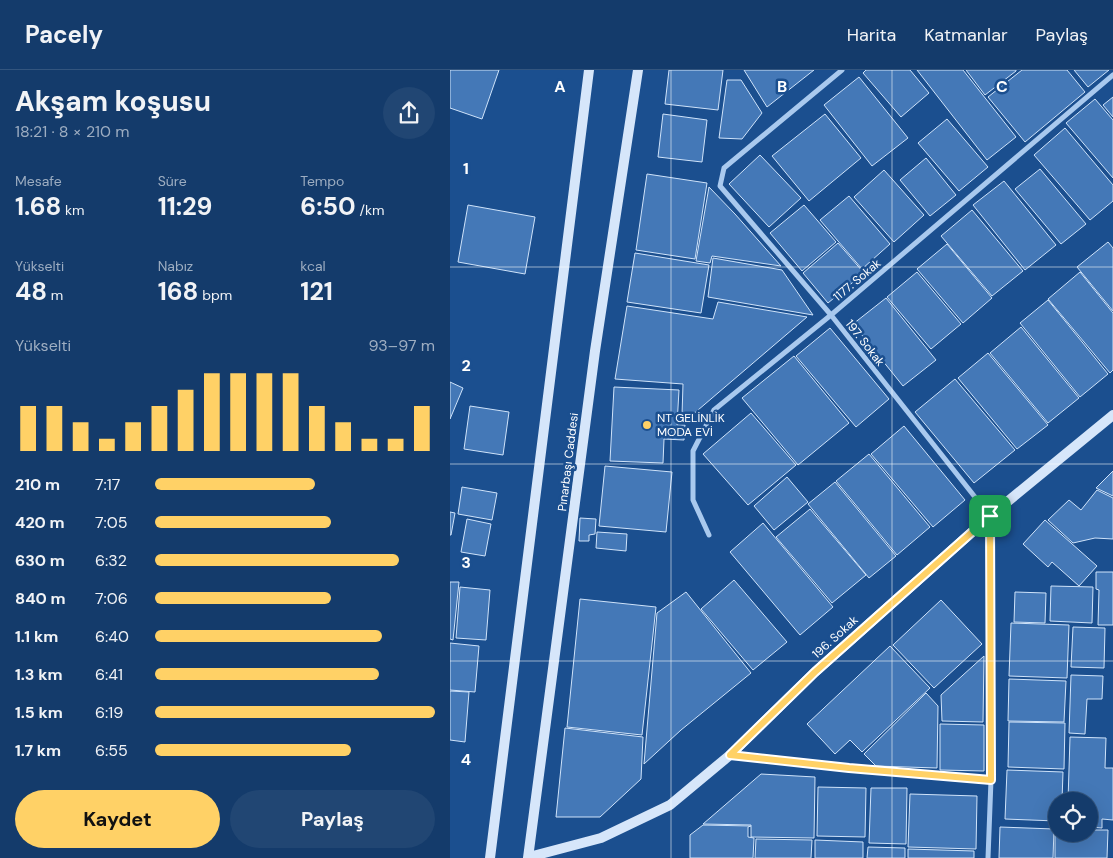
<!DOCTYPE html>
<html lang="tr">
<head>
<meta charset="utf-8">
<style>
  :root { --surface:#143b6b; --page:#214673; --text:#f1f3f6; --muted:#9dadc1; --line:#33557e; --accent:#ffd166 }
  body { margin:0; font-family:"DM Sans",sans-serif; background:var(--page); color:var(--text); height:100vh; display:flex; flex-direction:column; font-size:19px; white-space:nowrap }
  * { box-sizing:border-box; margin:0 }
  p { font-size:16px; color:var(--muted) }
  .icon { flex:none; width:28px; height:28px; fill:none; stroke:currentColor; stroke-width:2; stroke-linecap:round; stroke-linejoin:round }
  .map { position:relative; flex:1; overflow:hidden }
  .sheet { display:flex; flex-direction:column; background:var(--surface); width:450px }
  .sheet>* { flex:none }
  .fabs { position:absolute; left:598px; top:722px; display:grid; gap:10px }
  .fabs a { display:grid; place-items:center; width:50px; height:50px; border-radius:50%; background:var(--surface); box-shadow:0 5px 20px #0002,0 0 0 1px var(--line); font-size:25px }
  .pin { position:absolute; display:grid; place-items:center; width:42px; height:42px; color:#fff; margin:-21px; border-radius:10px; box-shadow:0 2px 8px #0006 }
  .round { display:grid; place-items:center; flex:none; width:52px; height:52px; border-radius:26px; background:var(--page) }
  .head { display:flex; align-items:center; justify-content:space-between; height:85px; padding:0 15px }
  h1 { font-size:28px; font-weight:700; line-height:38px }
  .figures { display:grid; grid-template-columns:repeat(3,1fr); gap:8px; height:85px; padding:5px 15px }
  .figures div { display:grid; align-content:center }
  .figures b { font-size:25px; font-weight:700 }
  .figures small { font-size:14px; font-weight:400 }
  .figures p { font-size:14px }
  .chart { height:140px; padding:10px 15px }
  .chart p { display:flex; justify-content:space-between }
  .chart svg { width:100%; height:90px; margin-top:5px; stroke:var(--accent); stroke-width:6 }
  .primary-button { display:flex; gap:10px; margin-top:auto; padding:10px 15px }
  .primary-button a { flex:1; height:58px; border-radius:30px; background:var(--accent); color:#111; font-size:20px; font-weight:700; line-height:58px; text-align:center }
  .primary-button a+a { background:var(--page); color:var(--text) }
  ul { padding:0 15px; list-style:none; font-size:16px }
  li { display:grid; grid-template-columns:80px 60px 1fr; align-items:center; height:38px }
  li i { height:12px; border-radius:6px; background:var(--accent) }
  header { display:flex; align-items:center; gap:30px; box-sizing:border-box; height:70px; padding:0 25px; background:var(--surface); border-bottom:1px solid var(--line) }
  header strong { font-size:24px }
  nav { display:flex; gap:28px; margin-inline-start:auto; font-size:18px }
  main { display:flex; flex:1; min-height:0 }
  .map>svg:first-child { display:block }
  .building { fill:#4478b7; stroke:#cfe3fa }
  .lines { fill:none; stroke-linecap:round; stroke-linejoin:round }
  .street { stroke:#a9c9ee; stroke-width:5 }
  .secondary { stroke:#d6e6fa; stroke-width:10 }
  .route-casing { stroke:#fff; stroke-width:10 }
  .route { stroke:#ffd166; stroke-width:6 }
  .grid { fill:none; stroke:#fff; stroke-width:1; stroke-opacity:0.55 }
  .poi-dot { fill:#ffd166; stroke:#1b4f8f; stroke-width:2 }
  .labels { text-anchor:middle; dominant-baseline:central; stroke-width:5; stroke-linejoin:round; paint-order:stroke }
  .street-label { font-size:12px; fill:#fff; stroke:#1b4f8f }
  .poi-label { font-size:12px; fill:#fff; stroke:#1b4f8f; text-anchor:start }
  .grid-label { font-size:16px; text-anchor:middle; font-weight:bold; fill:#fff; stroke:#1b4f8f; stroke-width:5; stroke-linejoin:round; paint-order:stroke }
</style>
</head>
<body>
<header>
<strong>Pacely</strong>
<nav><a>Harita</a><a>Katmanlar</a><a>Paylaş</a></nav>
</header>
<main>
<section class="sheet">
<div class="head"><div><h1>Akşam koşusu</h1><p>18:21 · 8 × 210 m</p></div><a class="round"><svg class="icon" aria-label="share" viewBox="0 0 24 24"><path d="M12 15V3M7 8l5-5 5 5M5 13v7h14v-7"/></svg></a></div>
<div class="figures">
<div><p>Mesafe</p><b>1.68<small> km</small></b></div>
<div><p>Süre</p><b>11:29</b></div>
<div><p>Tempo</p><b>6:50<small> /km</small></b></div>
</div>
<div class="figures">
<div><p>Yükselti</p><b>48<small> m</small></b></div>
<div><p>Nabız</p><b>168<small> bpm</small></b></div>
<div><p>kcal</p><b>121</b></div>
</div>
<div class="chart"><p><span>Yükselti</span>93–97 m</p>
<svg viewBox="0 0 160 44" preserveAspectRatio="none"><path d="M5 44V22M15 44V22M25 44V30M35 44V38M45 44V30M55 44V22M65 44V14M75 44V6M85 44V6M95 44V6M105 44V6M115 44V22M125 44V30M135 44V38M145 44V38M155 44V22"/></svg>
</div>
<ul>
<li><b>210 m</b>7:17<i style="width:57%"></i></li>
<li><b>420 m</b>7:05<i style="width:63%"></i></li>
<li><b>630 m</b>6:32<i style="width:87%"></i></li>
<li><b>840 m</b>7:06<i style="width:63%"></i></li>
<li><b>1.1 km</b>6:40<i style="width:81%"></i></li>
<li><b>1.3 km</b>6:41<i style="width:80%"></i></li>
<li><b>1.5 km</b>6:19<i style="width:100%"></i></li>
<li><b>1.7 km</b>6:55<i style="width:70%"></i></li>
</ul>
<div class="primary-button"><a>Kaydet</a><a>Paylaş</a></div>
</section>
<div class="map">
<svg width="663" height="788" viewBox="0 0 663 788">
  <rect width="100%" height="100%" fill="#1b4f8f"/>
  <g class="building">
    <polygon points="0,0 49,0 32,49 0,38"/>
    <polygon points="219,0 273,0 268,40 215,34"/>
    <polygon points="294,0 364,0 317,37"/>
    <polygon points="416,0 460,0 479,23 451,47 413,3"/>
    <polygon points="467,0 513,0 566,67 537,90"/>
    <polygon points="516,0 566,0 566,1 535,25"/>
    <polygon points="572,0 617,0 635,22 575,72 538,27"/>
    <polygon points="624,0 659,0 638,17"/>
    <polygon points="409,7 458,68 422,96 374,35"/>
    <polygon points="277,10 291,10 312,43 292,69 269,68"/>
    <polygon points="663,27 663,47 653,35"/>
    <polygon points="645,29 663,50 663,108 616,53"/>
    <polygon points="213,44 257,50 252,92 208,87"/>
    <polygon points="375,44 411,88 359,131 322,86"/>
    <polygon points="497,49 538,97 509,121 468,73"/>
    <polygon points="615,58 663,115 663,131 640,150 584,85"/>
    <polygon points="310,85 351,128 319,157 279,114"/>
    <polygon points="476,88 506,125 480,146 450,110"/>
    <polygon points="590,99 636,154 611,174 565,119"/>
    <polygon points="434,100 474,145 444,172 404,127"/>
    <polygon points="197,104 257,113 245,189 186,180"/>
    <polygon points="554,111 606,175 575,200 523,135"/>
    <polygon points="259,117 285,144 331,196 262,186 260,193 246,191"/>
    <polygon points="399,126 440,174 412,199 370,150"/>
    <polygon points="18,135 85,147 75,204 8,192"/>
    <polygon points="354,135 386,172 352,201 320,163"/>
    <polygon points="522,140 573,201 542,226 491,166"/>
    <polygon points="658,172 663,178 663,241 627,197"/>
    <polygon points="388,173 414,203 378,233 353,203"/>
    <polygon points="497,174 542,228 513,253 467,199"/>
    <polygon points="185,183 259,195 251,243 177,232"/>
    <polygon points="263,188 332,200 363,245 258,227"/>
    <polygon points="467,202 511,254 481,279 437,227"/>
    <polygon points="630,202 663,243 663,300 660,303 598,229"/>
    <polygon points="436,228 486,290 453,316 403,254"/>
    <polygon points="598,230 658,304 630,327 570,253"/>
    <polygon points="268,232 357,247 241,346 232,345 233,314 165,309 177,236 263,249"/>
    <polygon points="571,257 629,328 598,353 540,283"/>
    <polygon points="380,258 439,329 406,357 346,286"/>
    <polygon points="538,283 598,355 567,379 508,308"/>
    <polygon points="344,286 399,353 348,395 292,328"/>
    <polygon points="505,309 565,380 524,413 465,342"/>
    <polygon points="0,312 13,318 0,349"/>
    <polygon points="164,317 229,320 227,355 235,355 234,370 214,369 213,393 160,391"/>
    <polygon points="20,336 59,342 53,385 14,379"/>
    <polygon points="301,343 346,395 298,435 253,384"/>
    <polygon points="454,356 515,430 483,457 421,384"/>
    <polygon points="419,384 480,457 447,485 386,411"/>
    <polygon points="155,396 222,402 216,462 149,456"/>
    <polygon points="663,401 663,426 646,418"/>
    <polygon points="337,407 358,432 324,460 304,436"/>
    <polygon points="385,412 446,486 419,508 358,434"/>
    <polygon points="12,417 47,423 42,450 8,444"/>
    <polygon points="647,420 663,428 663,469 645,468 623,473 598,450 619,430 631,440"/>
    <polygon points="360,439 416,505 382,533 326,467"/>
    <polygon points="0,442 5,443 1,465 0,465"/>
    <polygon points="130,448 146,449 145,464 139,465 139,471 129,471"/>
    <polygon points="17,449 41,454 35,486 11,482"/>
    <polygon points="595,450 647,496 629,516 602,492 598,497 573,474"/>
    <polygon points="313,453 383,537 350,565 280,482"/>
    <polygon points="147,462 177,464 176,481 146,478"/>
    <polygon points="646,502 663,502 663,555 648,555 649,520 646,519"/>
    <polygon points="284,510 337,572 303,600 251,539"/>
    <polygon points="0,512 9,512 3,570 0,569"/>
    <polygon points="601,516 643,517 642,553 600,551"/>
    <polygon points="10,517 40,520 36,570 6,568"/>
    <polygon points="236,522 301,603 231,660 194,694 207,543"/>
    <polygon points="565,522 596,523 595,553 564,552"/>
    <polygon points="130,529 206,537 192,665 117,657"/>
    <polygon points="491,530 532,574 484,618 443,575"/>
    <polygon points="561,553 619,555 617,608 559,606"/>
    <polygon points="623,557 655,558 654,598 621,597"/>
    <polygon points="0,573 29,576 25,622 0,620"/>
    <polygon points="440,576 480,618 412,682 400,670 385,684 357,654"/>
    <polygon points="534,586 533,652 492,651 491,625"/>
    <polygon points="621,605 653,606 652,629 637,629 635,664 619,663"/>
    <polygon points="559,609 616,611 614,652 558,651"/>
    <polygon points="0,621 19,622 15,672 0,670"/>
    <polygon points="476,623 488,636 487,698 426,696 414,684"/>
    <polygon points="559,652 615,653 614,699 558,697"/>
    <polygon points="490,654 534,655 534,701 490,700"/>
    <polygon points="115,658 193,667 191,709 150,747 106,747"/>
    <polygon points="620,667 656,668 655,698 663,698 663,750 652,749 652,758 639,757 639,731 618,731"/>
    <polygon points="557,700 613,702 612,731 606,731 606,751 555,749"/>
    <polygon points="311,704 365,707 364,768 301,767 301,755 253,754"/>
    <polygon points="368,717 416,718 415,767 367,766"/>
    <polygon points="421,718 457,718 456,774 419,773"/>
    <polygon points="460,724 527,726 526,779 458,777"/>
    <polygon points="253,755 301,756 298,757 298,767 304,768 303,788 240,788 240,765"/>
    <polygon points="550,757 604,759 603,788 549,788"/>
    <polygon points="605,760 606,764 639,764 639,760 658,760 657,788 605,788"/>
    <polygon points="306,769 362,770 361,788 305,788"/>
    <polygon points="365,770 413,772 413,788 365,788"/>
    <polygon points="418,777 455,778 455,788 417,788"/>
    <polygon points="458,779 524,781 524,788 458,788"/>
  </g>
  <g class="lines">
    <g class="street">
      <polyline points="392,0 274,98 270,116 381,245 540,446 541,710 538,788"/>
      <polyline points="259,465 243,430 243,381 264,340 381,245 663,5"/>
      <polyline points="280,685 399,698 541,710"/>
    </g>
    <g class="secondary">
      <polyline points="79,787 151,768 220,735 280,685 365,602 540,446 663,345"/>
      <polyline points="40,788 139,0"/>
      <polyline points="78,788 145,281 188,0"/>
    </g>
  </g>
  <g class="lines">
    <g class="route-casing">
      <polygon id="route" points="540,446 541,710 399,698 280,685 365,602"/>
    </g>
    <use href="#route" class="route"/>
  </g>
  <path class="grid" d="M221,0V788M442,0V788M0,197H663M0,394H663M0,591H663"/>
  <circle class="poi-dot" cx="197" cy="355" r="5"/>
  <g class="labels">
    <g class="street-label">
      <text transform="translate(407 210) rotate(-40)">1177. Sokak</text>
      <text transform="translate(415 273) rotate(52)">197. Sokak</text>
      <text transform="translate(118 392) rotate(-83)">Pınarbaşı Caddesi</text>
      <text transform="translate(385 567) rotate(-42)">196. Sokak</text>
    </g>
    <g class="poi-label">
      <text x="207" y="348">NT GELİNLİK<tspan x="207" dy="14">MODA EVİ</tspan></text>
    </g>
  </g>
  <g class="grid-label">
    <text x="110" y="22">A</text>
    <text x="332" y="22">B</text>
    <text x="552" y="22">C</text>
    <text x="16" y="104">1</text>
    <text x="16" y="301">2</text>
    <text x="16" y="498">3</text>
    <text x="16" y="695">4</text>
  </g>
</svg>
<div class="fabs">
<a><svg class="icon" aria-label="locate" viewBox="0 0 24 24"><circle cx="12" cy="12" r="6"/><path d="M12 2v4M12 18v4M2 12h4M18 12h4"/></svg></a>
</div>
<div class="pin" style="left:540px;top:446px;background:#1e9e55"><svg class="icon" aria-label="arrive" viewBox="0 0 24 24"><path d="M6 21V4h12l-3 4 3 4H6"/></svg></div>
</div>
</main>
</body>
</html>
